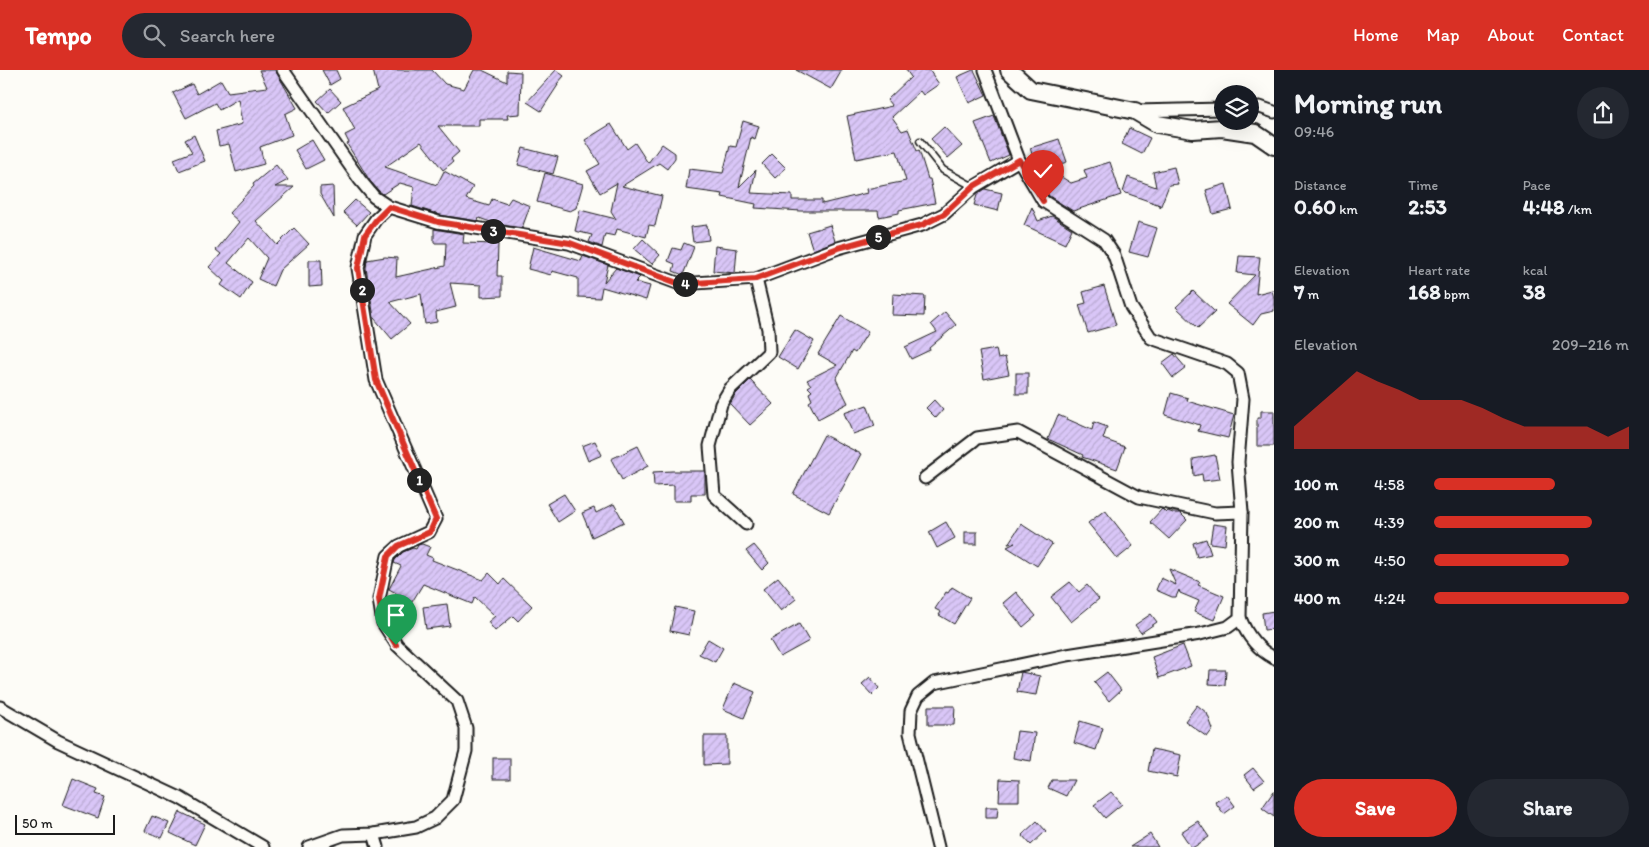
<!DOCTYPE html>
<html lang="en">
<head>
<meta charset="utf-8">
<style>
  :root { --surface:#171b24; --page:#242831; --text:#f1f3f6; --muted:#9ea1a6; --accent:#d93025 }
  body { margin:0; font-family:Itim,sans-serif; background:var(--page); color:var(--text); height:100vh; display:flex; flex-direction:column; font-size:19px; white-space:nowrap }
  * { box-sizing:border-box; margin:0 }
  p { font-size:16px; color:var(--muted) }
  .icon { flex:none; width:28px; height:28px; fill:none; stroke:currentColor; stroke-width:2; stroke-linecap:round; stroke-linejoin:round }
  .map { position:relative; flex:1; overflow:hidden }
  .panel { display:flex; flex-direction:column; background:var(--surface); width:375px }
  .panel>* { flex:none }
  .controls { position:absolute; left:1214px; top:15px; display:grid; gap:10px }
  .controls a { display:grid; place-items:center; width:45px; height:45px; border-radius:50%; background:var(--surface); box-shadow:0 5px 20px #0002; font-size:25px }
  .scale { position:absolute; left:15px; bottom:12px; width:100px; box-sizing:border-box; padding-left:5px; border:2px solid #1c1c1c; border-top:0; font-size:14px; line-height:18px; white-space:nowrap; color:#1c1c1c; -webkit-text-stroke:4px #fdfcf7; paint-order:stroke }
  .pin { position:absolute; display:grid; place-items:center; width:42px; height:42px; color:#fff; margin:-51px -21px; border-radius:50% 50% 50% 0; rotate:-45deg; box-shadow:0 0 5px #0007 }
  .pin .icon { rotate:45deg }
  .km { position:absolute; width:25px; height:25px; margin:-12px; border-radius:50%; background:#222; color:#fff; font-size:14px; line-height:25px; text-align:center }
  .round { display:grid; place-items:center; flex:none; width:52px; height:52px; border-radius:26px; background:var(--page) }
  .head { display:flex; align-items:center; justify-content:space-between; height:85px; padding:0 20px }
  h1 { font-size:28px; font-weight:700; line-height:38px }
  .stats { display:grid; grid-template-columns:repeat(3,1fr); gap:8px; height:85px; padding:5px 20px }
  .stats div { display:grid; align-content:center }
  .stats b { font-size:21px; font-weight:700 }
  .stats small { font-size:14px; font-weight:400 }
  .stats p { font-size:14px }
  .chart { height:140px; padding:10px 20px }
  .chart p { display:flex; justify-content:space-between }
  .chart svg { width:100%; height:90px; margin-top:5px; fill:var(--accent); opacity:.7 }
  .cta { display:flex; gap:10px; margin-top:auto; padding:10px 20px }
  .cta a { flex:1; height:58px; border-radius:30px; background:var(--accent); color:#fff; font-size:20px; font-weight:700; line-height:58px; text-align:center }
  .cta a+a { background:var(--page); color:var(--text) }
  ul { padding:0 20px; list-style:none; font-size:16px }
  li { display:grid; grid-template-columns:80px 60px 1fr; align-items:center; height:38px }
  li i { height:12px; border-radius:6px; background:var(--accent) }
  header { display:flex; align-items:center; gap:30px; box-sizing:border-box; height:70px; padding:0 25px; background:var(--accent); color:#fff }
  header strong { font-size:24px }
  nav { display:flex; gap:28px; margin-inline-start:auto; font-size:18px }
  .search { width:350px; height:45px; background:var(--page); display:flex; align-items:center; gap:12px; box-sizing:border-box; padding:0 18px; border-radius:28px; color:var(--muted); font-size:19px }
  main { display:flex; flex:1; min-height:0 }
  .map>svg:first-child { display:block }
  .building { fill:url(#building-hatch); stroke:#1c1c1c }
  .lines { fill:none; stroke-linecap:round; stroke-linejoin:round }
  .lane-casing { stroke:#1c1c1c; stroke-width:9 }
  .street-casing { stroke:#1c1c1c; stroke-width:15 }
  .secondary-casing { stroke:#1c1c1c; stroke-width:20 }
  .lane { stroke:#fdfcf7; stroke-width:5.5 }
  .street { stroke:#fdfcf7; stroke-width:11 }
  .secondary { stroke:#fdfcf7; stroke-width:16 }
  .route-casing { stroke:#fff; stroke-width:10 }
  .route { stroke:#d93025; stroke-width:6 }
</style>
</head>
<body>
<header>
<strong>Tempo</strong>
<div class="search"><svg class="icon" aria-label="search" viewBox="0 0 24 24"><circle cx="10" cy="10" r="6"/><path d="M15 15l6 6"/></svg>Search here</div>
<nav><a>Home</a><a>Map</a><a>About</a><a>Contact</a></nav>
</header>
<main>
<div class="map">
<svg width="1274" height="777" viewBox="0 0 1274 777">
  <defs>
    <pattern id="building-hatch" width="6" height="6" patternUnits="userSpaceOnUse" patternTransform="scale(1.25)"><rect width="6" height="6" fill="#d9c6f7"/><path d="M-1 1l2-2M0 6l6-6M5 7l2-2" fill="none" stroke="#baaad3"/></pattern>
  </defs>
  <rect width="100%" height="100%" fill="#fdfcf7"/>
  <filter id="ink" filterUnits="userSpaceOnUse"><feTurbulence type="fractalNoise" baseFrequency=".02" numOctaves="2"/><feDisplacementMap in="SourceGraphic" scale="10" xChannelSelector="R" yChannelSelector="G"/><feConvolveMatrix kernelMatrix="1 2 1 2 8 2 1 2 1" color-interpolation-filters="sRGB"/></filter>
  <g filter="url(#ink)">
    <g class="building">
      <polygon points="259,0 275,0 297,38 285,44 292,65 260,77 264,94 236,102 229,74 219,76 216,61 242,54 238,29 219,40 215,33 186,48 173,23 192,14 197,24 221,10 228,22 267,17"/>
      <polygon points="322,0 336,0 340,9 330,15"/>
      <polygon points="373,0 432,0 445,14 464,19 474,0 482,0 507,12 507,1 521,2 520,44 507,45 508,49 479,49 479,56 438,56 459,82 451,89 453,92 443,100 421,72 385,97 437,115 444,101 473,117 466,129 489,136 492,129 507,134 511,128 530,136 522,158 496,154 479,148 478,151 440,145 435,143 435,142 434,143 412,136 414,117 400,113 383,124 379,121 370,111 347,74 349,73 345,65 355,60 343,37 378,20"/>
      <polygon points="556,0 564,6 557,14 558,15 541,41 527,32"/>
      <polygon points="796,0 842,0 831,19"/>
      <polygon points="906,0 929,0 939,14 923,25 920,21 892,47 902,61 908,59 917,81 919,80 928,109 930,109 935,133 899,140 899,143 879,147 878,141 801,141 755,138 756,134 722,127 723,124 686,119 689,99 723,103 730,76 736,77 743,51 759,56 755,69 751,67 739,117 756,100 751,123 792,125 792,130 822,130 822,134 867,123 866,119 906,111 897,81 856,89 847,46 892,36 887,30 911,7"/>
      <polygon points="973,0 974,0 986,25 969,33 957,7"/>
      <polygon points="330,19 341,31 328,43 317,31"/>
      <polygon points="994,46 1009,85 991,93 975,53"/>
      <polygon points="611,54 627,79 635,73 648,93 662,74 675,83 675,88 667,99 659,93 622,116 662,126 655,156 649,155 646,167 617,159 615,166 605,164 602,177 589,172 592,165 575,161 580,140 616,149 611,141 617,113 600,123 587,101 600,94 585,70"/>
      <polygon points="944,57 962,76 948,88 931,69"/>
      <polygon points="1129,58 1150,68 1142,84 1122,74"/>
      <polygon points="194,65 205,91 179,101 174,89 192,82 185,70"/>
      <polygon points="1059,69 1067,92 1047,98 1071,113 1087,108 1084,100 1110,92 1121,125 1073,141 1049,126 1043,116 1030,78"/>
      <polygon points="312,70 324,90 306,99 295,80"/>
      <polygon points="523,78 558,87 553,104 518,95"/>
      <polygon points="772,84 786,98 775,108 762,94"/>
      <polygon points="276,95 288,110 275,117 294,117 256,151 277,175 294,158 309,174 280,200 273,216 258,209 267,188 249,168 228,193 252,212 241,229 221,215 224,211 209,197 221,184 216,180 239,152 229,143 254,116 253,114"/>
      <polygon points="1174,97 1178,114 1169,115 1160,138 1160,135 1123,122 1128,107 1156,117 1153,102"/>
      <polygon points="545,103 583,114 576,138 570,141 537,132"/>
      <polygon points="1226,114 1232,139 1213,144 1206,120"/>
      <polygon points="333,116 334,148 320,124 320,117"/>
      <polygon points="985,119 1002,123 998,141 974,135 977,125"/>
      <polygon points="355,130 369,142 357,155 343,142"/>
      <polygon points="1032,137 1038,151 1052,146 1072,159 1065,174 1024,155"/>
      <polygon points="1138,152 1157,158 1148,187 1129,182"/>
      <polygon points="707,155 709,170 693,172 691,157"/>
      <polygon points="830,155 835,171 813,180 807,162"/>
      <polygon points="434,159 464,164 463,173 498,174 497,206 502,206 502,226 481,227 481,215 450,213 456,237 436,242 437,252 425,254 421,224 390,232 410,254 392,269 374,248 366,198 367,190 385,187 397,188 396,207 445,196 446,173 434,173"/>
      <polygon points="643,169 660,185 652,194 634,179"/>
      <polygon points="684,173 694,177 683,205 673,201 675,194 668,191 673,178 681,180"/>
      <polygon points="715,176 737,179 735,203 713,201"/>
      <polygon points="533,177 581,191 583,186 608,195 604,212 616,198 640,207 635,212 650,216 646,230 602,217 600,228 578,227 578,208 552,201 551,205 528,199"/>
      <polygon points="1239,186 1260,187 1256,224 1272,220 1274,228 1274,241 1261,244 1253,255 1227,234 1255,205 1237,203"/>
      <polygon points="309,190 321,190 322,216 309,217"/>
      <polygon points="1104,216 1116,255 1088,263 1079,235 1086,233 1083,222"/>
      <polygon points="1193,221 1215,242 1198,258 1176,237"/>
      <polygon points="893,224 925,226 924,246 892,245"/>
      <polygon points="945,242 956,255 929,278 930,280 911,289 905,277 937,262 931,254"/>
      <polygon points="841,246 868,262 855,283 852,281 836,309 848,333 818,349 809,332 812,330 809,323 812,321 808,317 811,315 807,310 837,295 818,284"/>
      <polygon points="795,260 814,271 798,299 778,287"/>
      <polygon points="996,279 998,289 1005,287 1009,304 984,309 979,282"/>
      <polygon points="1174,284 1186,298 1173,308 1162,293"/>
      <rect x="1016" y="303" width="12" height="21"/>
      <polygon points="750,310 773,334 750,355 730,334 736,324"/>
      <polygon points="1171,323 1188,328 1187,331 1234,345 1228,368 1198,361 1200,355 1165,345"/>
      <polygon points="934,330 943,340 936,348 926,338"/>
      <polygon points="867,335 875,356 853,364 844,343"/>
      <polygon points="1261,341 1274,341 1274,376 1257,376 1257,348 1261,348"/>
      <polygon points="1058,345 1092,360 1094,352 1107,357 1103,369 1125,377 1117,399 1082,387 1083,385 1048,369"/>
      <polygon points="824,365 861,384 829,443 793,424"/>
      <polygon points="595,371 602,385 588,391 582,376"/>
      <polygon points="638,376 648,396 622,410 611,389"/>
      <polygon points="1215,385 1220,409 1203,411 1202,404 1194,406 1193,389"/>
      <polygon points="672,401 705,401 705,424 691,424 691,431 674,431 674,415 654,416 653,402"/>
      <polygon points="564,424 575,441 558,452 547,434"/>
      <polygon points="614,434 624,452 592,467 582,443 594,438 596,443"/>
      <polygon points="1162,439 1166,443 1168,441 1173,443 1180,443 1187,450 1169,469 1150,452"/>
      <polygon points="1105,440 1133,476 1117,489 1088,453"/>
      <polygon points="946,452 955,468 937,478 929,462"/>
      <polygon points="1021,454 1052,474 1037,496 1007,477 1015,473 1008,474"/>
      <polygon points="1213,454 1227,456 1225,475 1210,473"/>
      <rect x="965" y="462" width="12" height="12"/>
      <polygon points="1206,469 1211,484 1197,487 1193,473"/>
      <polygon points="422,474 430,477 426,485 433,488 432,490 483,510 489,503 500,514 504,509 532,536 518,551 513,546 495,561 488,552 495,546 475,527 472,534 423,514 412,532 389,519 401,496 394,493 395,490 403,482 413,478 416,479 418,475"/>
      <polygon points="754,475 769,493 762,500 746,481"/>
      <polygon points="1169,499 1200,512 1198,515 1224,526 1214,550 1194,542 1199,531 1180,523 1179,520 1176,527 1172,527 1156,520 1161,508 1176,515"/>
      <polygon points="778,507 796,529 781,541 763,519"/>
      <polygon points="1070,512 1079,522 1087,515 1099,529 1071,552 1051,527"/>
      <polygon points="952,517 970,528 954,554 939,545 941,542 935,539 946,522 948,523"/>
      <polygon points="1016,522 1036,546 1023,557 1003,533"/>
      <polygon points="447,534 450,556 426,559 423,537"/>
      <polygon points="675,537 694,541 689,565 670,561"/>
      <polygon points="1274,541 1274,559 1264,560 1262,543"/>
      <polygon points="1151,544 1157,552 1141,563 1135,555"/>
      <polygon points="799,554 809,571 780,587 770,570"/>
      <polygon points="708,569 723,578 715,592 699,584"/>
      <polygon points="1183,575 1191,596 1159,608 1152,587"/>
      <polygon points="1210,600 1226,600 1225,615 1209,614"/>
      <polygon points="1021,602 1040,606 1036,625 1017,622"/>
      <polygon points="1107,602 1121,620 1109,631 1094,612"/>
      <polygon points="870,607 879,618 872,625 862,614"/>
      <polygon points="734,613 755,622 744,648 723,639"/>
      <polygon points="1197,635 1207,643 1213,659 1207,667 1185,651"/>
      <polygon points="928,636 955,636 954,655 928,655"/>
      <polygon points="1080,651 1103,658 1096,680 1074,673"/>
      <polygon points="1017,661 1035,663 1031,691 1013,688"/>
      <polygon points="704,666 727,666 727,694 704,695"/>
      <polygon points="1152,679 1181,685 1177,707 1148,701"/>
      <rect x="493" y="688" width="17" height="21"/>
      <polygon points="1253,698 1264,711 1254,718 1244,705"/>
      <polygon points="73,709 98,719 96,724 105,727 98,748 63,735"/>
      <polygon points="1000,709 1019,710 1019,731 999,731"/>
      <polygon points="1052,710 1074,710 1066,726 1048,718"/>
      <polygon points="1274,721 1274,747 1262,738"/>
      <polygon points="1111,722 1122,734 1105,748 1094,735"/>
      <polygon points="1227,725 1235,736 1224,744 1215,732"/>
      <polygon points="986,737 998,737 997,748 986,748"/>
      <polygon points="180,742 205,754 195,775 170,763"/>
      <polygon points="152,746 169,753 162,768 145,761"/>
      <polygon points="1037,751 1046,761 1031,775 1022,765"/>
      <polygon points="1198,751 1209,767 1194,777 1191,777 1181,762"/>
      <polygon points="1150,764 1158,777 1130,777"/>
    </g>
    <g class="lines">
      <g class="lane-casing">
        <polyline id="lane" points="920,71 943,100 974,117"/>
      </g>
      <g class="street-casing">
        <g id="street">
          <polyline points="283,0 360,110 374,127 389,137 438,152 569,173 680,214 756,209 838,178 922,155 944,144 974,117 1019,90"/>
          <polyline points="1250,38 1260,37 1274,42"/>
          <polyline points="1136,41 1222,39"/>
          <polyline points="925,408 977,368 1018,362 1139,427 1215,443 1242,442"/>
          <polyline points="746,454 714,425 710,376 721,334 730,319 769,282 768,259 756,209"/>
          <path d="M1240,548C1247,566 1257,579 1274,588"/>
          <polyline points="0,637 58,671 180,728 263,777"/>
          <polyline points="374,764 378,777"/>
          <polyline points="309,777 343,765 374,764 416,757 435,748 453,730 466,681 466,658 457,631 397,575 383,553 379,529 388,486 399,476 429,462 436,449 376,310 358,198 365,165 376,149 389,137"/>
          <polyline points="938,777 910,663 911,641 918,626 934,613 1067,585 1200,564 1228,557 1240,548 1242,442 1238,392 1243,329 1238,303 1227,294 1151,268 1131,237 1114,185 1104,170 1043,131 1019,90 985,0"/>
        </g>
      </g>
      <g class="secondary-casing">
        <polyline id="secondary" points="1009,0 1031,20 1135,41 1157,54 1193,60 1222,58 1255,63 1274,76"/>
      </g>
      <use href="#lane" class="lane"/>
      <use href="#street" class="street"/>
      <use href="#secondary" class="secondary"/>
    </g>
  </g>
  <g class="lines" filter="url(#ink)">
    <g class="route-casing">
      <polyline id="route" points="396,575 383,553 379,529 388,486 398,476 430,462 436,449 376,310 358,198 365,165 376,150 389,137 438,152 570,173 680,214 756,209 838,178 922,155 944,144 974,116 1019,90 1043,131"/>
    </g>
    <use href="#route" class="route"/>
  </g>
</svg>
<div class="controls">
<a><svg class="icon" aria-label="layers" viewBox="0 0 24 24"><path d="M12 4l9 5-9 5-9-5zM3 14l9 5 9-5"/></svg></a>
</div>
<div class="scale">50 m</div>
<div class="pin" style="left:396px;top:575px;background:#1e9e55"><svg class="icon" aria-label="arrive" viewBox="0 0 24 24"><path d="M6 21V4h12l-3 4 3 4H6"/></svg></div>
<div class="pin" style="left:1043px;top:131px;background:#d93025"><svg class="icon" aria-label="check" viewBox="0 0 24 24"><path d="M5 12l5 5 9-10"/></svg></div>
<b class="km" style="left:419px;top:410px">1</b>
<b class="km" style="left:362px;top:220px">2</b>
<b class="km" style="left:493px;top:161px">3</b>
<b class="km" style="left:685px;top:214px">4</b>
<b class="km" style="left:878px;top:167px">5</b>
</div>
<section class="panel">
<div class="head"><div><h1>Morning run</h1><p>09:46</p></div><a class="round"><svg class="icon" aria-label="share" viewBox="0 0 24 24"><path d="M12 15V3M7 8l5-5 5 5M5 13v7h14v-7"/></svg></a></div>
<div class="stats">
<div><p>Distance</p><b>0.60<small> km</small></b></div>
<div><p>Time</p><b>2:53</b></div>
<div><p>Pace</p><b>4:48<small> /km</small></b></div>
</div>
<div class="stats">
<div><p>Elevation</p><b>7<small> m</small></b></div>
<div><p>Heart rate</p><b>168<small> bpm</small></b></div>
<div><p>kcal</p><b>38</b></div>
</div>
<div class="chart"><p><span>Elevation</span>209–216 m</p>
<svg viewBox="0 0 160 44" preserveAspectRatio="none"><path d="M0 44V33L10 24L20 15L30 6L40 11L50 15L60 20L70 20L80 20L90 24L100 29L110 33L120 33L130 33L140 33L150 38L160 33V44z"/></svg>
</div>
<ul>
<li><b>100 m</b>4:58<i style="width:62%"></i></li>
<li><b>200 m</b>4:39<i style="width:81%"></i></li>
<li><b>300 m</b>4:50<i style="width:69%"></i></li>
<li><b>400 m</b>4:24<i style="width:100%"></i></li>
</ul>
<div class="cta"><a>Save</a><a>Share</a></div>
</section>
</main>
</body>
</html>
